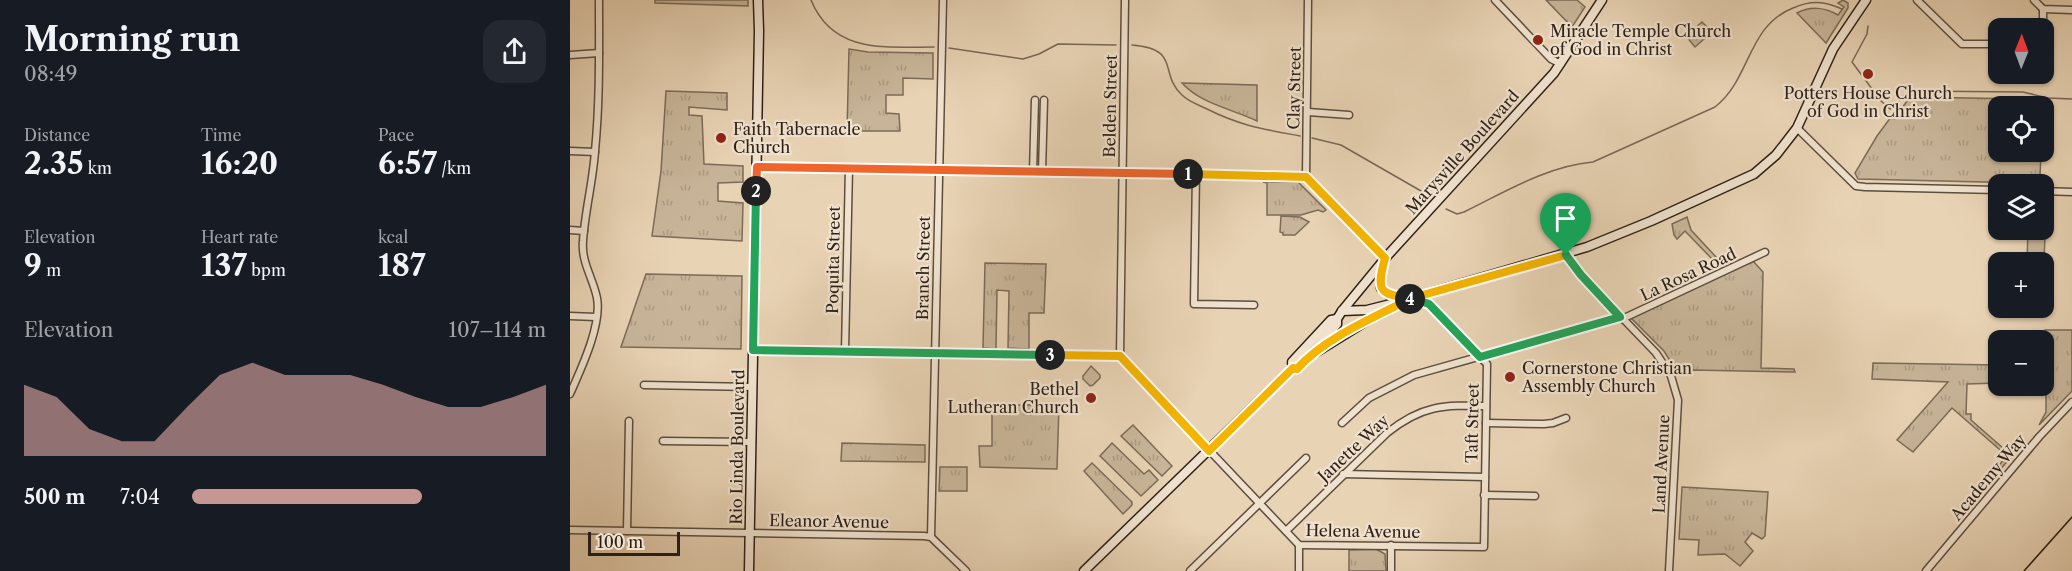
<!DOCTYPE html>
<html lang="en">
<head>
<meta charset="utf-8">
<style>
  :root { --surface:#171b24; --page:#242831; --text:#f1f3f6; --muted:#9ea1a6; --accent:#c59692 }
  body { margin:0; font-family:"Libre Caslon Text",serif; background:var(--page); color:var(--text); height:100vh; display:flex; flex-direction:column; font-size:22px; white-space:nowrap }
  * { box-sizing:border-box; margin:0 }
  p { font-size:20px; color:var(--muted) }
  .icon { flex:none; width:33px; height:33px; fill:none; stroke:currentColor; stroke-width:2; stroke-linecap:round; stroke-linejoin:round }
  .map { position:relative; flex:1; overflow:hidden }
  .drawer { display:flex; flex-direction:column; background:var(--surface); width:570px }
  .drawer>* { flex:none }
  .needle { width:39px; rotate:1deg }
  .tools { position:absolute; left:1418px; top:18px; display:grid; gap:12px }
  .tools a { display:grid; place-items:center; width:66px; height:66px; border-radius:12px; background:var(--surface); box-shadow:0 2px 4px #0004; font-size:30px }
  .scale { position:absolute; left:18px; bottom:15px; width:92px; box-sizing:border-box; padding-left:6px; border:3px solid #2e2118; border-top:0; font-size:16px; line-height:21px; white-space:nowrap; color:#2e2118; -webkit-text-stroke:4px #f0e2ce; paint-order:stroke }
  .pin { position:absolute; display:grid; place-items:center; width:51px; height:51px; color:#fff; margin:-62px -26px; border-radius:50% 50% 50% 0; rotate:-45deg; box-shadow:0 0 6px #0007 }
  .pin .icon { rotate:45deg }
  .km { position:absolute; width:30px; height:30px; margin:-15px; border-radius:50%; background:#222; color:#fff; font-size:16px; line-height:30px; text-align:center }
  .round { display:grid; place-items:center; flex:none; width:63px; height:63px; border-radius:18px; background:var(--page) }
  .summary { display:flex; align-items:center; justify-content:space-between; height:102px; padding:0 24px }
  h1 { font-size:33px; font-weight:700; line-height:45px }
  .stats { display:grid; grid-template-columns:repeat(3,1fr); gap:9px; height:102px; padding:6px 24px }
  .stats div { display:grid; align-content:center }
  .stats b { font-size:30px; font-weight:700 }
  .stats small { font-size:16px; font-weight:400 }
  .stats p { font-size:16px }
  .chart { height:168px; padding:12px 24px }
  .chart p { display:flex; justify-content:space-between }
  .chart svg { width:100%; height:108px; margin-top:6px; fill:var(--accent); opacity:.7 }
  ul { padding:0 24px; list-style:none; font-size:20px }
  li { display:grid; grid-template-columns:96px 72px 1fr; align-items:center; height:45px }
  li i { height:15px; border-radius:8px; background:var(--accent) }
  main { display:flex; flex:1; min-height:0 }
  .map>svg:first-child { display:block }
  .grass { fill:url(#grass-tufts); stroke:#7b6b58; stroke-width:1.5 }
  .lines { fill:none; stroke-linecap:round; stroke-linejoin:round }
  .stream { stroke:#786756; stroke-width:1.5 }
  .street-casing { stroke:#5c4e3f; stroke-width:9 }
  .secondary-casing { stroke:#2e2118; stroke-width:11 }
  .street { stroke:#f0e2ce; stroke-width:6 }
  .secondary { stroke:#f0e2ce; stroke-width:8 }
  .tram { stroke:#2e2118; stroke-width:1.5 }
  .split-1-casing { stroke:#fff; stroke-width:12 }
  .split-2-casing { stroke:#fff; stroke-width:12 }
  .split-3-casing { stroke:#fff; stroke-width:12 }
  .split-4-casing { stroke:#fff; stroke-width:12 }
  .split-5-casing { stroke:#fff; stroke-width:12 }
  .split-1 { stroke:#f5b400; stroke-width:8 }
  .split-2 { stroke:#f0652b; stroke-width:8 }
  .split-3 { stroke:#22a559; stroke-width:8 }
  .split-4 { stroke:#f5b400; stroke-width:8 }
  .split-5 { stroke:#22a559; stroke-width:8 }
  .poi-dot { fill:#8f2418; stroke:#f0e2ce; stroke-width:2 }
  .labels { text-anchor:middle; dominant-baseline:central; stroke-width:4.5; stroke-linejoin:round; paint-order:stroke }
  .poi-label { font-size:16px; fill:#2e2118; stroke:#f0e2ce; text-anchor:start }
  .street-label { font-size:16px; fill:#2e2118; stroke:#f0e2ce }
</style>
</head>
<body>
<main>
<section class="drawer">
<div class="summary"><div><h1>Morning run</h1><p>08:49</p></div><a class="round"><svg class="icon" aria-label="share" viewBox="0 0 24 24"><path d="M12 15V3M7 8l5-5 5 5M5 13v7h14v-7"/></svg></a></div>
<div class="stats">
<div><p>Distance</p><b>2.35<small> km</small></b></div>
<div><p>Time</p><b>16:20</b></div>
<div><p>Pace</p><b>6:57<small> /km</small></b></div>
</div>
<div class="stats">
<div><p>Elevation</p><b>9<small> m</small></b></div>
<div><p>Heart rate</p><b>137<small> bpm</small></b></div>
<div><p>kcal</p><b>187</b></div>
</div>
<div class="chart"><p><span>Elevation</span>107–114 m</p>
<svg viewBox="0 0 160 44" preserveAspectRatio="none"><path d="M0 44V15L10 20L20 33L30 38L40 38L50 24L60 11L70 6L80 11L90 11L100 11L110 15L120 20L130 24L140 24L150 20L160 15V44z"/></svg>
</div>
<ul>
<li><b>500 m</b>7:04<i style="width:65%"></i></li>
</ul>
</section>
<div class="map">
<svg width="1502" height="571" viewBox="0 0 1502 571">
  <defs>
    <pattern id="grass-tufts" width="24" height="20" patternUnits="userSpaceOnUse" patternTransform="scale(1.5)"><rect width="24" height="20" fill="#c8b599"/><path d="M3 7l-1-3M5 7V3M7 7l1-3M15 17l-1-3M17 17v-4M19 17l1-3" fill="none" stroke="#ac9b83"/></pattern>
  </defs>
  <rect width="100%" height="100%" fill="#e8d3b4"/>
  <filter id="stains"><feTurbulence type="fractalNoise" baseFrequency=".00333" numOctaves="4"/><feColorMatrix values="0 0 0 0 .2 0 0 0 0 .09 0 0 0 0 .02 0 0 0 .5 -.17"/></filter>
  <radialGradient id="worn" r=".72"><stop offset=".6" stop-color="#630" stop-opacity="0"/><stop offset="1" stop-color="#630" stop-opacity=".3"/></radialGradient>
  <g class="grass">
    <polygon points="85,0 178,0 178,6 85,3"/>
    <polygon points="976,0 1007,0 1015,7 1002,27"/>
    <path d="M1273,0L1278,3V8L1256,43L1227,13C1240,6 1255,7 1268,15L1274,7L1268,3Z"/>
    <polygon points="1132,22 1142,32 1125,47 1116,36"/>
    <polygon points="279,49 298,52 363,53 363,79 333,78 333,95 316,95 316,113 329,114 330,131 277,131"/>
    <path d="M612,83L687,85V121C662,109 631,104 612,83Z"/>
    <polygon points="96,91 157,93 157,110 119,107 119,115 132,116 134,164 173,166 173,182 148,183 148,201 173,203 172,241 82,236 91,171"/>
    <polygon points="1340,97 1455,99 1471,103 1471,106 1428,106 1428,152 1471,152 1470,177 1465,176 1462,181 1456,183 1288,179 1285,173 1307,136 1321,117 1324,119"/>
    <polygon points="693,182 728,182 756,210 753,212 748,210 731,215 697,215 697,183"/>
    <polygon points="1473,213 1476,213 1473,283 1473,262 1457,262 1458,230 1473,230"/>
    <polygon points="711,216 730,217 739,222 725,235 713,235 713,233 710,232"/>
    <polygon points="1117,217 1121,230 1146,257 1143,260 1115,231 1107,239 1104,235 1102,224"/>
    <polygon points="1183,261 1193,272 1191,368 1224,369 1225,372 1122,370 1109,375 1094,351 1062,319 1063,317"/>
    <polygon points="415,263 476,264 474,313 459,313 459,349 438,348 439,291 427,290 426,349 413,348"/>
    <polygon points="76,274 172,276 171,349 51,347"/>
    <polygon points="1475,330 1502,330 1502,391 1469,425 1476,412 1476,386 1473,384"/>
    <polygon points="1303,363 1428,365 1428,383 1397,384 1396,414 1401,414 1401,420 1442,456 1411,491 1409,488 1437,456 1382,408 1343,452 1327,440 1378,382 1302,379"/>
    <polygon points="521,366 530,375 530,378 523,385 520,386 513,379 513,376"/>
    <polygon points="422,405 489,405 487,469 410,467 409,446 422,446"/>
    <polygon points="563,425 602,466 592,476 551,436"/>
    <polygon points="272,443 355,445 355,462 271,461"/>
    <polygon points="542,443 574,474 579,470 588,480 571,496 530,456"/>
    <polygon points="522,463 562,502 562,505 553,514 514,471"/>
    <polygon points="370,467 397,467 397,491 369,491"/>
    <polygon points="1112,487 1198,492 1195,536 1192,539 1182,533 1175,542 1183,551 1170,566 1155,554 1128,555 1129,540 1109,539"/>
    <polygon points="806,549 815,554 816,571 779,571 779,550"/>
  </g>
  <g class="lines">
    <g class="stream">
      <path d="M241,0C263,54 315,47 364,47"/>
      <path d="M1298,26L1297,34L1282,62L1311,101L1320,109C1329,105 1331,93 1343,91L1453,92L1478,98L1502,99"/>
      <path d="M562,45C612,49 588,73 612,95C619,102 629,105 637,109C671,126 693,129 730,136"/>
      <polyline points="379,48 453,59 469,54 488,44 546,45"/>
      <polyline points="742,138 771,145 858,195"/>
      <path d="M876,209L887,214L894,212C935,192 977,166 1023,162L1145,107C1181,79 1177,26 1223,8C1241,0 1254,1 1272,9"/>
    </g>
    <g class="street-casing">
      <g id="street">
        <polyline points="925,0 981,59 991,64"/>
        <polyline points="1347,0 1392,44 1428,44"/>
        <polyline points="1464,0 1473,9 1502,10"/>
        <polyline points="1473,28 1473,9"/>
        <polyline points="0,55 29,53"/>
        <polyline points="738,112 779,115"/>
        <polyline points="1227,128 1286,186 1295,187 1428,190"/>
        <polyline points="0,151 25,152"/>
        <polyline points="187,167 736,177 815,258"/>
        <polyline points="463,172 465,100"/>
        <polyline points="472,172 474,100"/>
        <polyline points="626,174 624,304 684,305"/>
        <polyline points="736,177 738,0"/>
        <polyline points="1473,191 1502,192"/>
        <polyline points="0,230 14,231"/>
        <polyline points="996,255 1011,275 1086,353 1101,376 1108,400 1099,571"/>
        <polyline points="0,316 26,317"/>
        <polyline points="1052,319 1195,252"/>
        <polyline points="184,350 550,356 729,545 914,547 917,364 859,304 844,298"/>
        <polyline points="275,351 279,168"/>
        <polyline points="550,356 555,0"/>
        <polyline points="74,385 183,387"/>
        <path d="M0,394C11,369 32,325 27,298C23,278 11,262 13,241C15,211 23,181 25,151C30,100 29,50 29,0"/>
        <polyline points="772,423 799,398 844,375 1050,317"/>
        <polyline points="916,423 974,424 983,423 996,418"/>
        <polyline points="93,441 182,442"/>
        <polyline points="773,474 915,477"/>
        <polyline points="914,495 965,496"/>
        <polyline points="0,530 354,536 361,537 365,541 396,571"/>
        <polyline points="57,531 59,421"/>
        <path d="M716,531L817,433C852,405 873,405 916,406"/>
        <polyline points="361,537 373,0"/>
        <polyline points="620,571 736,458"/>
        <polyline points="729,571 729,545"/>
        <polyline points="821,571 821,545"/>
        <polyline points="1356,571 1469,437 1502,402"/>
      </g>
    </g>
    <g class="secondary-casing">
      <g id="secondary">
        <polyline points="813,264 810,276 811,288 820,296 842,298"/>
        <polyline points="772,311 797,310 825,303"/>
        <polyline points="748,351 798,320 842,298 1017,247 1081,221 1184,174 1206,155 1227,128 1263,49 1296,0"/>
        <polyline points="723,368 722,362 761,320 767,319"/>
        <polyline points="179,571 189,31 188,0"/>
        <polyline points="514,571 723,368 727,369 767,324 767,319 772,311 818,255 984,73 1032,0"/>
      </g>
    </g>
    <use href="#street" class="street"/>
    <use href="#secondary" class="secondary"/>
    <polyline class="tram" points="1454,571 1502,517"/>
  </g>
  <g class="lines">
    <g class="split-1-casing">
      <path id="split-1" d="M618,174L736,177L815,258C806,291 809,295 842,298L996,255"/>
    </g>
    <g class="split-2-casing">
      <polyline id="split-2" points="186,191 187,167 618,174"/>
    </g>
    <g class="split-3-casing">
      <polyline id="split-3" points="186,191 183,350 480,355"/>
    </g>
    <g class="split-4-casing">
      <path id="split-4" d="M480,355L550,356L639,451L723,368L727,369C754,338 805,317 840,299"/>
    </g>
    <g class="split-5-casing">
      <polyline id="split-5" points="840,299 842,298 859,304 910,357 1050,317 1011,275 996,255"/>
    </g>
    <use href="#split-1" class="split-1"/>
    <use href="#split-2" class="split-2"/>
    <use href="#split-3" class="split-3"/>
    <use href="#split-4" class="split-4"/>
    <use href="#split-5" class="split-5"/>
  </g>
  <g class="poi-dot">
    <circle cx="968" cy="40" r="6"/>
    <circle cx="1298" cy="74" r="6"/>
    <circle cx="151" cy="138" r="6"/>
    <circle cx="940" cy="377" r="6"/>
    <circle cx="521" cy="398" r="6"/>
  </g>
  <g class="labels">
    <g class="poi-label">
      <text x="980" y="31">Miracle Temple Church<tspan x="980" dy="18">of God in Christ</tspan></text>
      <text x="1298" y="93" text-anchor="middle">Potters House Church<tspan x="1298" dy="18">of God in Christ</tspan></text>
      <text x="163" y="129">Faith Tabernacle<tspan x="163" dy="18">Church</tspan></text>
      <text x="952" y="368">Cornerstone Christian<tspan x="952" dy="18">Assembly Church</tspan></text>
      <text x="509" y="389" text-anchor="end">Bethel<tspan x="509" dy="18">Lutheran Church</tspan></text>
    </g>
    <g class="street-label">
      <text transform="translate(724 88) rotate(-89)">Clay Street</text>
      <text transform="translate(540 106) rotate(-89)">Belden Street</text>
      <text transform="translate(892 152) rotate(-48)">Marysville Boulevard</text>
      <text transform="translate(263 260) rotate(-89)">Poquita Street</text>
      <text transform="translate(353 268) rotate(-89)">Branch Street</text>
      <text transform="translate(1118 274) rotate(-25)">La Rosa Road</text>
      <text transform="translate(902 423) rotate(-89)">Taft Street</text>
      <text transform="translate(167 447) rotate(-89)">Rio Linda Boulevard</text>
      <text transform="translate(783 448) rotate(-43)">Janette Way</text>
      <text transform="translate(1091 464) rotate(-87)">Land Avenue</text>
      <text transform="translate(1418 477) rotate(-50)">Academy Way</text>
      <text transform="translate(259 521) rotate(1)">Eleanor Avenue</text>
      <text transform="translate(793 531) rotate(1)">Helena Avenue</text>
    </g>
  </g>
  <rect width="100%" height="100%" filter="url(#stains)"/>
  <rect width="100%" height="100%" fill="url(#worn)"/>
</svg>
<div class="tools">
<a><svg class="needle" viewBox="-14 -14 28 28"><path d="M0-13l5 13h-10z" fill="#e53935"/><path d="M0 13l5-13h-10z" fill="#9ea1a6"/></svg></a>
<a><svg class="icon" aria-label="locate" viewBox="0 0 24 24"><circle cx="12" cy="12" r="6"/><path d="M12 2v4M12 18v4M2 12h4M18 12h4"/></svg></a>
<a><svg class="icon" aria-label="layers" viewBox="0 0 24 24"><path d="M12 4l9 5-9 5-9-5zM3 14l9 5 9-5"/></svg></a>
<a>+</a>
<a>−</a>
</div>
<div class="scale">100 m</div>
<div class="pin" style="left:996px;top:255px;background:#1e9e55"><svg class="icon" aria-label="arrive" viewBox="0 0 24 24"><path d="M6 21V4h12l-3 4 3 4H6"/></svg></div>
<b class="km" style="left:618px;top:174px">1</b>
<b class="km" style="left:186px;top:191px">2</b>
<b class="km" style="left:480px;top:355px">3</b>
<b class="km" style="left:840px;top:299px">4</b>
</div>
</main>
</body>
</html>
